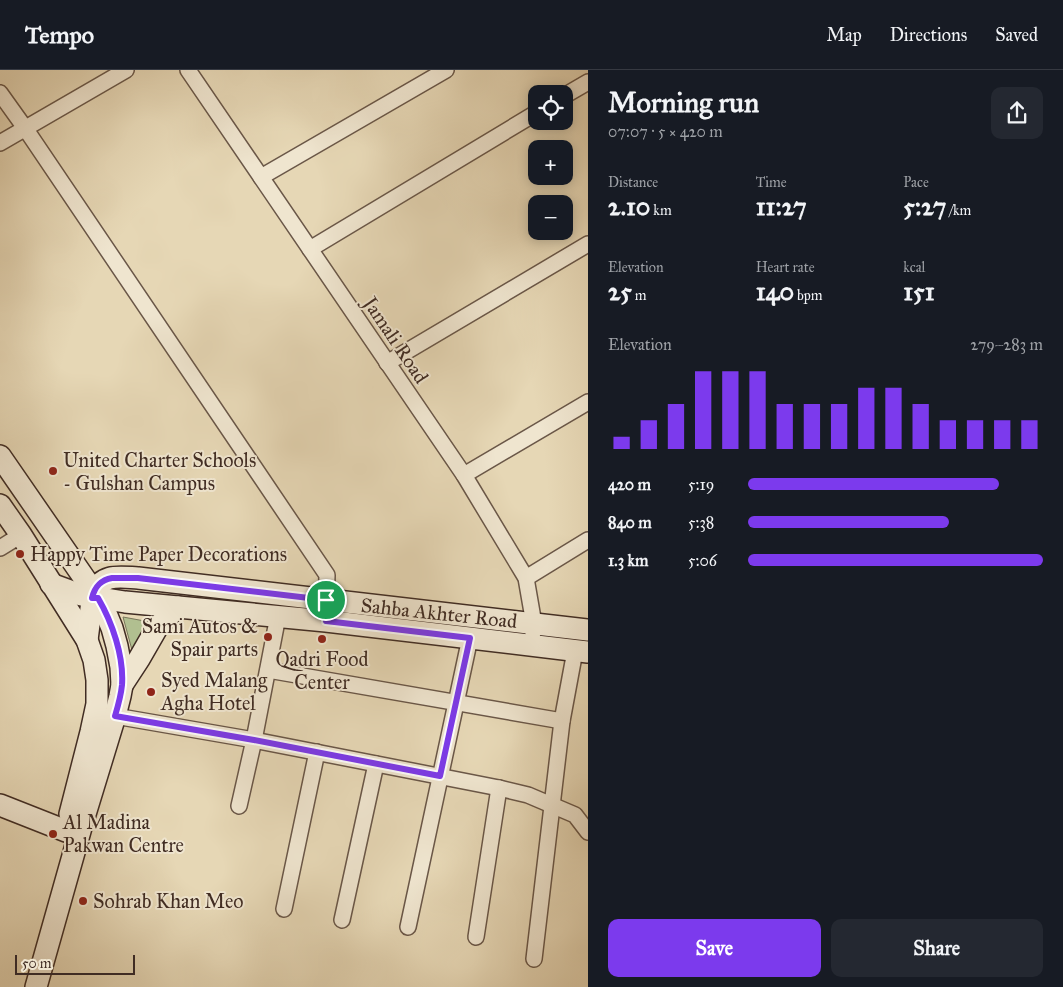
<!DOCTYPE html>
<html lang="en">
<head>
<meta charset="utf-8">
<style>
  :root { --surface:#171b24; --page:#242831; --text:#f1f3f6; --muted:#9ea1a6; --line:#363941; --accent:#7c3aed }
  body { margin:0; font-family:"IM FELL Great Primer",serif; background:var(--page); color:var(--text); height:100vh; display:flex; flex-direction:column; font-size:19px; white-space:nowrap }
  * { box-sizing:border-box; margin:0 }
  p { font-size:16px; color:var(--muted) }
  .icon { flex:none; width:28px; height:28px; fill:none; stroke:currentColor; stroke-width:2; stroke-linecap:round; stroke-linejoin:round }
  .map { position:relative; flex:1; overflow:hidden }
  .panel { display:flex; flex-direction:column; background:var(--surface); width:475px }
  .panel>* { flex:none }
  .buttons { position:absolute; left:528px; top:15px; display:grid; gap:10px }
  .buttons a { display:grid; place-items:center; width:45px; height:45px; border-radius:10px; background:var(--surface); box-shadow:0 2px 12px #0003; font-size:25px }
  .scale { position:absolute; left:15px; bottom:12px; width:120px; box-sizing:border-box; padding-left:5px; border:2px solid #402c23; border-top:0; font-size:14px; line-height:18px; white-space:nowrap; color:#402c23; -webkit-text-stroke:4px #efe5cf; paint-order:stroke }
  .pin { position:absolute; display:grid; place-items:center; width:42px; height:42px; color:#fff; margin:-21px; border:2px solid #fff; border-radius:50%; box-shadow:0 1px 5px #0007 }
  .round { display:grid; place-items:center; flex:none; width:52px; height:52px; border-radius:10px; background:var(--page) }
  .head { display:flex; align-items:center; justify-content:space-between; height:85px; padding:0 20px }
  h1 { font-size:28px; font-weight:700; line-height:38px }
  .metrics { display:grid; grid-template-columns:repeat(3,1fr); gap:8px; height:85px; padding:5px 20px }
  .metrics div { display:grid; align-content:center }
  .metrics b { font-size:25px; font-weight:700 }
  .metrics small { font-size:14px; font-weight:400 }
  .metrics p { font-size:14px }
  .chart { height:140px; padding:10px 20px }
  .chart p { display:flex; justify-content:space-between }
  .chart svg { width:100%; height:90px; margin-top:5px; stroke:var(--accent); stroke-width:6 }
  .primary-button { display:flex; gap:10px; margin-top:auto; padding:10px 20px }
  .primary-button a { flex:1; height:58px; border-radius:10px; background:var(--accent); color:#fff; font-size:20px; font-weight:700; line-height:58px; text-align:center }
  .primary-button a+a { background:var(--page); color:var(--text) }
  ul { padding:0 20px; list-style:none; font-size:16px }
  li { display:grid; grid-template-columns:80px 60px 1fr; align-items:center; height:38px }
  li i { height:12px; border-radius:6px; background:var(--accent) }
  header { display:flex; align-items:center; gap:30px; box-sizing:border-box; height:70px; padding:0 25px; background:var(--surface); border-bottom:1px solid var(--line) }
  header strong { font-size:24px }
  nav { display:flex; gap:28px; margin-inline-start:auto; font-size:18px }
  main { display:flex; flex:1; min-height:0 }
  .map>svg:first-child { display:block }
  .green { fill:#b1bf90; stroke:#78765a }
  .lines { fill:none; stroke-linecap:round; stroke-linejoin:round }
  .street-casing { stroke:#6a5748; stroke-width:18 }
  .secondary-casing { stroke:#402c23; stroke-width:24 }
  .street { stroke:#efe5cf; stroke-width:15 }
  .secondary { stroke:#efe5cf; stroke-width:21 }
  .route-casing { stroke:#fff; stroke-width:10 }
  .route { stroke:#7c3aed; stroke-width:6 }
  .poi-dot { fill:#8f2418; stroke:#efe5cf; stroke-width:2 }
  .labels { text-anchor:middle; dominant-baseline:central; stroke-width:4; stroke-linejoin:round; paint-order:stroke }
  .street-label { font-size:20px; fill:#402c23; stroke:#efe5cf }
  .poi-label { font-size:20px; fill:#402c23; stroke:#efe5cf; text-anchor:start }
</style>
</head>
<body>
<header>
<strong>Tempo</strong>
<nav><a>Map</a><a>Directions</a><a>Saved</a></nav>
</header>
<main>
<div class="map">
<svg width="588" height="917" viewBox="0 0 588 917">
  <rect width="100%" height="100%" fill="#e6d7b5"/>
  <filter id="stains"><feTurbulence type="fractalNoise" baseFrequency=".004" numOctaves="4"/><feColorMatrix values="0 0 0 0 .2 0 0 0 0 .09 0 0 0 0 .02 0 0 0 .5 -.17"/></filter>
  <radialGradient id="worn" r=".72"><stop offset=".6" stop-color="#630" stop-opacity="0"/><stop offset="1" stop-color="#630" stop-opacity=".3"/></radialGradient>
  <polygon class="green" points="123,547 150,552 132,580"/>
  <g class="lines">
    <g class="street-casing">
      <g id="street">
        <polyline points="188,0 464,405 526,508 534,554 533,563"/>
        <polyline points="0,23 25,58 327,505 326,539"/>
        <polyline points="564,26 588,12"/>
        <polyline points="0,73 126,0"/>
        <polyline points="261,107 446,0"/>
        <polyline points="310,179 536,43"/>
        <polyline points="387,293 588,174"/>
        <polyline points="464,405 588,332"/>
        <polyline points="0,478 21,465"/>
        <polyline points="526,508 588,470"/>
        <polyline points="268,600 562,651"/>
        <polyline points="115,646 254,670 499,718 528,725 575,745 588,762"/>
        <polyline points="239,736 254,670 278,546"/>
        <polyline points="284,839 317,682"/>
        <polyline points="342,850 376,694"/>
        <polyline points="408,857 470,568"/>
        <polyline points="476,867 499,718"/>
        <polyline points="534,889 562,651 575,581"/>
      </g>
    </g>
    <g class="secondary-casing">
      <g id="secondary">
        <polyline points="0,386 98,528 105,541 112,558 117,576 121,597 122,615 120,626 115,646 82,754 36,917"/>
        <polyline points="0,435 21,465 87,570 94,590 97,610 97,634 91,662 70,744"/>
        <polyline points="51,514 81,525 125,532 326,551 588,582"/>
        <path d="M87,570L93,523C103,503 119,507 138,508L588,560"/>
        <polyline points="122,615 139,589 158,556 178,537"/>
        <polyline points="0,735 66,761"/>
      </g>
    </g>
    <use href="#street" class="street"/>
    <use href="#secondary" class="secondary"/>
  </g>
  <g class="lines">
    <g class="route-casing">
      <path id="route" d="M112,508H138L326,530V551L470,568L440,706L254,670L115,646C118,636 121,625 122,615C124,586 112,552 98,528H92C95,516 101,510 112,508Z"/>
    </g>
    <use href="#route" class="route"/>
  </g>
  <g class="poi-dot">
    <circle cx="53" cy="401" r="5"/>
    <circle cx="20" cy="484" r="5"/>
    <circle cx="268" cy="567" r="5"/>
    <circle cx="322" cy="569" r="5"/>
    <circle cx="151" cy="622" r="5"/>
    <circle cx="53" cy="764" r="5"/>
    <circle cx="83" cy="831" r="5"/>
  </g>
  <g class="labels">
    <g class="street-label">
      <text transform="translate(396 270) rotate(56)">Jamali Road</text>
      <text transform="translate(439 543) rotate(6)">Sahba Akhter Road</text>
    </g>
    <g class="poi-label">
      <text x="63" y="390">United Charter Schools<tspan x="63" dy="23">- Gulshan Campus</tspan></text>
      <text x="30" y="484">Happy Time Paper Decorations</text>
      <text x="258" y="556" text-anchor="end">Sami Autos &amp;<tspan x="258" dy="23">Spair parts</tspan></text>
      <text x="322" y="589" text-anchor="middle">Qadri Food<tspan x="322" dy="23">Center</tspan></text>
      <text x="161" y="610">Syed Malang<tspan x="161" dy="23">Agha Hotel</tspan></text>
      <text x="63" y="752">Al Madina<tspan x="63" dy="23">Pakwan Centre</tspan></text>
      <text x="93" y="831">Sohrab Khan Meo</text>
    </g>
  </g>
  <rect width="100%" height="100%" filter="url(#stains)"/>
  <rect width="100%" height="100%" fill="url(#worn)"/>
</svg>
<div class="buttons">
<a><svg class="icon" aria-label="locate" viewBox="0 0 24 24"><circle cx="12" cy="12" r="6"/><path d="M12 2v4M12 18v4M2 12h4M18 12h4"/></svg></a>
<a>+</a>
<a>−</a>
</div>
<div class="scale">50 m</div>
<div class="pin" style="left:326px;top:530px;background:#1e9e55"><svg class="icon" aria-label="arrive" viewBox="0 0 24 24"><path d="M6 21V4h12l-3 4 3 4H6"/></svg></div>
</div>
<section class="panel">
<div class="head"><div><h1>Morning run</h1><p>07:07 · 5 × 420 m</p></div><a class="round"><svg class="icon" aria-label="share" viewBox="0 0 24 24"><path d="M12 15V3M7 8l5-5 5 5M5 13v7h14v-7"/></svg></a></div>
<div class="metrics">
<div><p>Distance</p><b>2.10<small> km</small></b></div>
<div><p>Time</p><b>11:27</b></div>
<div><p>Pace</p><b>5:27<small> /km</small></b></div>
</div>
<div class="metrics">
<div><p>Elevation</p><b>25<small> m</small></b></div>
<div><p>Heart rate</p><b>140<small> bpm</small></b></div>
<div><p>kcal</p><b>151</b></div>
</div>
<div class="chart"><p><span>Elevation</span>279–283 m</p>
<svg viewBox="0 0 160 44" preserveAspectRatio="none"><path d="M5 44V38M15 44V30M25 44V22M35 44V6M45 44V6M55 44V6M65 44V22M75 44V22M85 44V22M95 44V14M105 44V14M115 44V22M125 44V30M135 44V30M145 44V30M155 44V30"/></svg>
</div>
<ul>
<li><b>420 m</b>5:19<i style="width:85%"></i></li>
<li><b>840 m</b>5:38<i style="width:68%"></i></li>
<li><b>1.3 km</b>5:06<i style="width:100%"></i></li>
</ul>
<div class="primary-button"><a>Save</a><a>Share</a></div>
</section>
</main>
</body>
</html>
